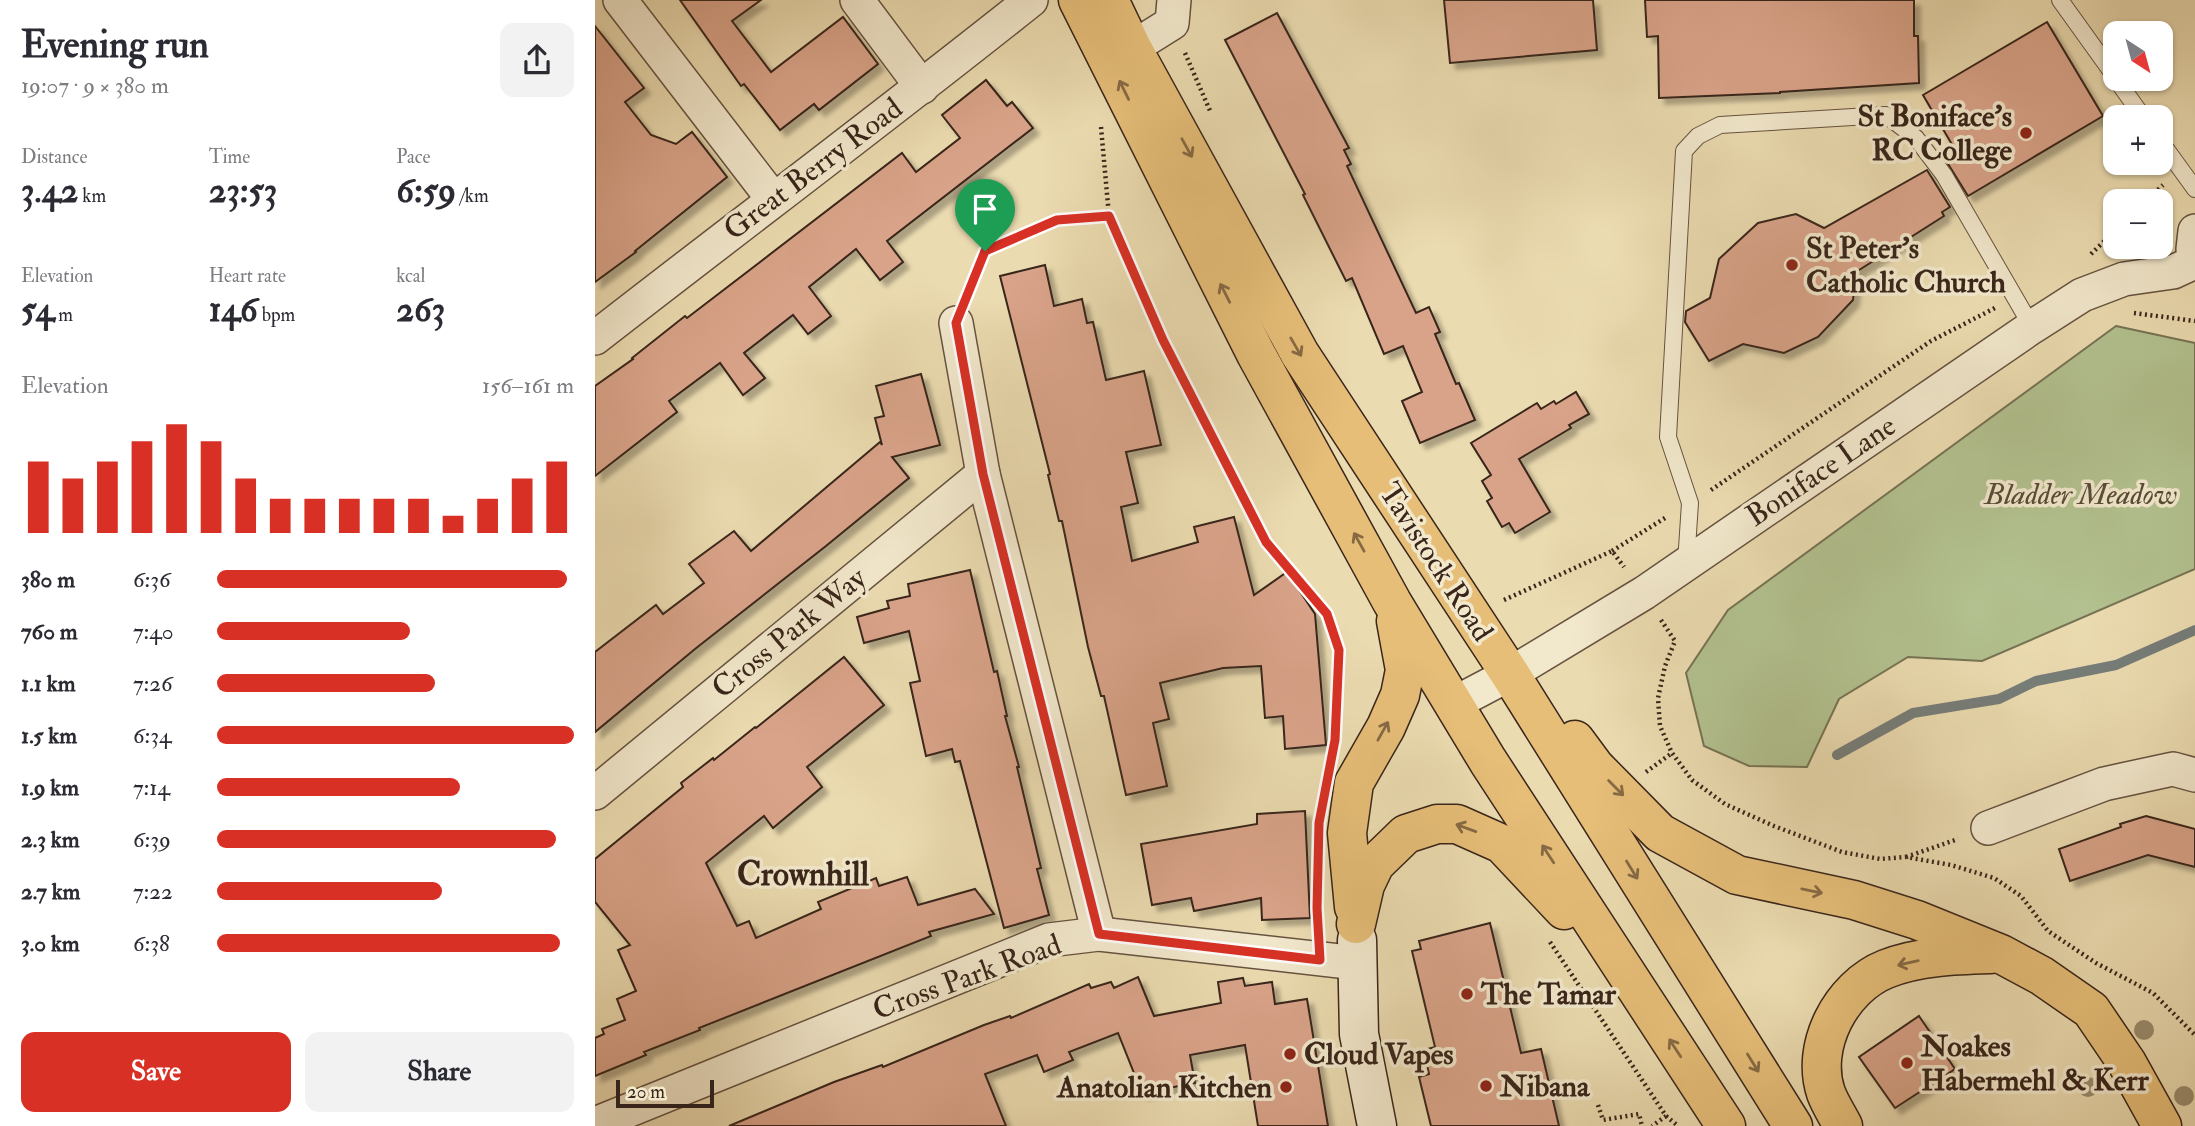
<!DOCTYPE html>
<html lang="en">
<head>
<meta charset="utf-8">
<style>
  :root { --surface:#fff; --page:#f2f2f3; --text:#2b2b33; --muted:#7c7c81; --accent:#d93025 }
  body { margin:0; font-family:"IM FELL Double Pica",serif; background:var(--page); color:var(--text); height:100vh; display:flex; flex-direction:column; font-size:26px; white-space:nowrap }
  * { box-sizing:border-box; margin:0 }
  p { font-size:23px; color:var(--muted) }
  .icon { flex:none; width:38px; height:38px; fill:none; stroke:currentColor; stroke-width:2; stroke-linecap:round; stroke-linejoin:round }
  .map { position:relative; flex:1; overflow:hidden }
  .panel { display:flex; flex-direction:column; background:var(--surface); width:595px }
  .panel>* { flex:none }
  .needle { width:46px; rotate:144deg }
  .buttons { position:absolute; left:1508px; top:21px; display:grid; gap:14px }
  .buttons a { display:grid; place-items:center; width:70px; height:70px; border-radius:14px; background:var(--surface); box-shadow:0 2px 5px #0004; font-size:35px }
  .scale { position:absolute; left:21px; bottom:18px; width:98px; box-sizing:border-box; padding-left:7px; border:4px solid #39251a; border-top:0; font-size:19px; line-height:24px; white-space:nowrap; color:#39251a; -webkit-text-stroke:5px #f2e8cc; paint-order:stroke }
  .pin { position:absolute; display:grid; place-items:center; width:60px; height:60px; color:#fff; margin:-72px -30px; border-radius:50% 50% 50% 0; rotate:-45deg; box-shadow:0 0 7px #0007 }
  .pin .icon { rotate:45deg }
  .round { display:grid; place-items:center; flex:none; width:74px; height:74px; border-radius:14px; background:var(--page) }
  .headline { display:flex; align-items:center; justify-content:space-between; height:119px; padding:0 21px }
  h1 { font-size:38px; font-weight:700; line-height:52px }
  .figures { display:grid; grid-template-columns:repeat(3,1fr); gap:10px; height:119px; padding:7px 21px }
  .figures div { display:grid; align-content:center }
  .figures b { font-size:35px; font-weight:700 }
  .figures small { font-size:19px; font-weight:400 }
  .figures p { font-size:19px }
  .chart { height:196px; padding:14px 21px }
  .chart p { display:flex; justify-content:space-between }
  .chart svg { width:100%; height:126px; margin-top:7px; stroke:var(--accent); stroke-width:6 }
  .button { display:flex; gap:14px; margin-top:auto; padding:14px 21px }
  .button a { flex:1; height:80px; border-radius:14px; background:var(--accent); color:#fff; font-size:28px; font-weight:700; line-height:80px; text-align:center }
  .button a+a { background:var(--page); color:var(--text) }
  ul { padding:0 21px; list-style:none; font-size:23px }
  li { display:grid; grid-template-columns:112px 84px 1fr; align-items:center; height:52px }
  li i { height:18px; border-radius:9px; background:var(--accent) }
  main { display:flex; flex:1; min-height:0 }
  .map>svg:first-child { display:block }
  .green { fill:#b2c18f; stroke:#767354; stroke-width:2 }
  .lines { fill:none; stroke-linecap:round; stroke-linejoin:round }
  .stream { stroke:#767d79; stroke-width:10 }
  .building { fill:#d9a389; stroke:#39251a; stroke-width:2; filter:url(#shadow) }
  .lane-casing { stroke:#665240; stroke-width:18 }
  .street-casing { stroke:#665240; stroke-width:36 }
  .secondary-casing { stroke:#39251a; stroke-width:41 }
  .highway-casing { stroke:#39251a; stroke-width:41 }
  .path { stroke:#39251a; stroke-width:4.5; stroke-dasharray:2 3.5; stroke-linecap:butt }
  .lane { stroke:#f2e8cc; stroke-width:16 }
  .street { stroke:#f2e8cc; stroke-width:33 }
  .secondary { stroke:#f2e8cc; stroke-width:38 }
  .highway { stroke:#e6be78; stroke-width:38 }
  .tree { fill:#9a8c6d }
  .oneway { stroke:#876a44 }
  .route-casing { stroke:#fff; stroke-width:14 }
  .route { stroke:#d93025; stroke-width:9 }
  .poi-dot { fill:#8f2418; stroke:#f2e8cc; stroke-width:2.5 }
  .labels { text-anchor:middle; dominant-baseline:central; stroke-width:7; stroke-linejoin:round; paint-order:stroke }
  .poi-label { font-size:30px; font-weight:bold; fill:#39251a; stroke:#f2e8cc; text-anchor:start }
  .street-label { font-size:30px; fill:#39251a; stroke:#f2e8cc }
  .park-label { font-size:30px; font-style:italic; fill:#574c37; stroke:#f2e8cc }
  .quarter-label { font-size:33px; font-weight:bold; fill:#39251a; stroke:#f2e8cc }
</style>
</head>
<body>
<main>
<section class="panel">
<div class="headline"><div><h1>Evening run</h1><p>19:07 · 9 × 380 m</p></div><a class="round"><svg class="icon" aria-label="share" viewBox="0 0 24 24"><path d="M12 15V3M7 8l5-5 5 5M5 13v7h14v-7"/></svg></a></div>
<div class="figures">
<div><p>Distance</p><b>3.42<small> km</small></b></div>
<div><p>Time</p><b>23:53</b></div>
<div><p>Pace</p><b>6:59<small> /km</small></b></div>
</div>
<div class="figures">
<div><p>Elevation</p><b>54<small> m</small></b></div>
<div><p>Heart rate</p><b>146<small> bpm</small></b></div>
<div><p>kcal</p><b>263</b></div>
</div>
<div class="chart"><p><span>Elevation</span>156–161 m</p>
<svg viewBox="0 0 160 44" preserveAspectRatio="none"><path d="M5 44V19M15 44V25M25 44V19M35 44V12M45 44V6M55 44V12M65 44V25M75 44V32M85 44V32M95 44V32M105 44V32M115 44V32M125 44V38M135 44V32M145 44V25M155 44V19"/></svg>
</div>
<ul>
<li><b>380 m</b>6:36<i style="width:98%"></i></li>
<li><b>760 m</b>7:40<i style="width:54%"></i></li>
<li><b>1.1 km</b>7:26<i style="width:61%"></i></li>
<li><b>1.5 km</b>6:34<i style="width:100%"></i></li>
<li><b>1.9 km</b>7:14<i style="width:68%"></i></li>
<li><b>2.3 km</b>6:39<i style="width:95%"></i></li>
<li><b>2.7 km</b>7:22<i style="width:63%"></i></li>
<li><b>3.0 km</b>6:38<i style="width:96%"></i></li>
</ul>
<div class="button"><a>Save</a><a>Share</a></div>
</section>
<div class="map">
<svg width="1600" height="1126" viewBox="0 0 1600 1126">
  <defs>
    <filter id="shadow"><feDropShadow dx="6" dy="6" stdDeviation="2" flood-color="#0004"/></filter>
  </defs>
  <rect width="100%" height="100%" fill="#ebdbb0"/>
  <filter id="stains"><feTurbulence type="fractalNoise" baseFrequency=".00286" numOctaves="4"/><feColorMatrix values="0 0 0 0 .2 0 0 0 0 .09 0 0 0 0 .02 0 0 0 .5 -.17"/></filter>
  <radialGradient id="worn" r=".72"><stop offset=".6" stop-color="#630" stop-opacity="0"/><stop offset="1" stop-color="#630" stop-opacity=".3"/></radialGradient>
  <polygon class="green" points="1521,326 1600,343 1600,569 1387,661 1313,657 1244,699 1212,767 1154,766 1109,746 1091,673 1133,610"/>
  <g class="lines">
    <polyline class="stream" points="1242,755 1318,713 1404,699 1441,681 1521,665 1600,630"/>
  </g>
  <g class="building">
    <polygon points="85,0 166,0 137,21 176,72 248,17 283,64 224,110 219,104 185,130 149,84 146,86"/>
    <polygon points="849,0 998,0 1002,50 855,63"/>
    <polygon points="1050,0 1319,0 1319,36 1323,36 1324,83 1185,92 1185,93 1064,98 1063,36 1052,37"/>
    <polygon points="682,13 754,148 749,150 756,164 752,166 821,313 834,307 845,332 840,334 861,384 864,383 880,420 825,443 807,401 827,392 808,346 789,354 757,278 751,281 708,195 710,194 630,40"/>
    <polygon points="1452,22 1508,116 1373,196 1350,159 1362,153 1328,95"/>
    <polygon points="0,26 49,88 30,102 56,135 81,144 97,132 132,177 40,251 41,252 0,282"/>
    <polygon points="391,80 412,106 417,102 438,128 292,241 308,262 285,280 261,249 214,287 236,316 213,334 198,315 149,353 170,378 148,395 125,363 74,401 82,412 0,476 0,386 38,359 37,358 90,316 92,318 307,153 321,172 365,138 347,115"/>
    <polygon points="1332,170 1355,207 1347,212 1349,216 1261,272 1258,300 1223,337 1189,353 1148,344 1114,361 1090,322 1091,311 1115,298 1124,259 1163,223 1201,214 1229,228"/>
    <polygon points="450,265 459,306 487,299 492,323 498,322 511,380 549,371 566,445 531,452 543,503 526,507 537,561 603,542 599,527 639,517 659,595 692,572 720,614 731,745 690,749 688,716 670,718 666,666 628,668 565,683 574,719 558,723 572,786 531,795 509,696 506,696 493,647 467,521 464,521 453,475 455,474 405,276"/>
    <polygon points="326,374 345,445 297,457 314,478 231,546 100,649 0,732 0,652 61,605 68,614 109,583 94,564 139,531 156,551 285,442 287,445 280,418 289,416 281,386"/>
    <polygon points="981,392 994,414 974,425 976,428 924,459 955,512 920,533 914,523 907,527 892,501 897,498 887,481 896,475 876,443 942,403 946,409 959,401 961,404"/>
    <polygon points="375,570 399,672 402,671 412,716 410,716 424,767 422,767 446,868 442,869 454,915 409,928 365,761 360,762 357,749 331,756 315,683 325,681 314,631 269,643 262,617 294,608 292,601 315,596 313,584"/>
    <polygon points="249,657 289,705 212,767 227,787 178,828 169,816 111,863 142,926 154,921 161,938 226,909 223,902 281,878 284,886 312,877 323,905 380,889 399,914 334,932 336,936 104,1028 105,1030 49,1052 51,1055 0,1076 0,1038 9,1034 7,1029 30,1020 22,999 41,991 23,950 35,945 0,902 0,859 88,787 86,783 118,758 119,760 160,727 161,728"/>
    <polygon points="710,811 715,918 667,920 666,898 599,911 596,898 557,905 546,844 662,824 662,814"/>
    <polygon points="1551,816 1600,829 1600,867 1553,855 1475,881 1464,849 1526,827 1525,824"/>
    <polygon points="895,923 926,1053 946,1049 964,1126 836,1126 824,1077 834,1074 829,1050 840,1047 817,951 826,949 824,941"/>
    <polygon points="543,977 559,1016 626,1003 623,982 648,978 650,986 677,982 680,1004 712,999 733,1126 663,1126 650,1045 595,1055 600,1083 547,1093 523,1033 474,1052 478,1060 449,1072 442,1055 390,1074 411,1126 134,1126 239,1082 287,1065 288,1067 389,1025 415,1016 416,1018 494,984 496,988 516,982 519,988"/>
    <polygon points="1324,1016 1360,1069 1300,1108 1264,1057"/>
  </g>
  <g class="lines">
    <g class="lane-casing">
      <g id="lane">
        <polyline points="1465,0 1521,78"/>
        <polyline points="1521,79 1548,117"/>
        <polyline points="1566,142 1600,189"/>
        <polyline points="1091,563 1095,503 1073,437 1089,151 1103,136 1125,125 1291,115 1321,138 1349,175 1437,327"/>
      </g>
    </g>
    <g class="street-casing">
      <g id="street">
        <polyline points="25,0 178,199"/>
        <polyline points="262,0 327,87"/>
        <polyline points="537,48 577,23 579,0"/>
        <polyline points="1600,231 1598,249 1600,257"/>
        <polyline points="361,323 388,474 504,934"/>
        <path d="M0,338C145,225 292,115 436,0"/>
        <polyline points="860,703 915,674 1049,593 1437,327 1487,295 1529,279 1578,272 1600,262"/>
        <polyline points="0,793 388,474"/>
        <polyline points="1393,828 1509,784 1578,769 1600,775"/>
        <polyline points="0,1124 454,940 504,934 762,963"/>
      </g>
    </g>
    <g class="secondary-casing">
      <polyline id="secondary" points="762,940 764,1034 782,1126"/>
    </g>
    <g class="highway-casing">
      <g id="highway">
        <polyline points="483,0 661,354 797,602 893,761 1131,1126"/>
        <polyline points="514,0 537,48 705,354 915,674 1198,1126"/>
        <polyline points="980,740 1000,767 1065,833 1142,875 1259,900 1322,920 1406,954 1447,976 1496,1010 1532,1063 1567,1126"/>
        <polyline points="759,907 752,833 759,783 791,727 805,695 810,670 801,621"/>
        <polyline points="761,924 770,885 780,864 811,834 842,824 862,824 907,844 969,910"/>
        <path d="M1248,1126C1243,1116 1235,1104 1231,1093C1215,1046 1246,987 1291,969C1323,956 1362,955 1396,954"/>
      </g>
    </g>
    <g class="path">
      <polyline points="590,53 616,113"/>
      <polyline points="506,127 514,216 568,340 671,542 732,614 744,650 739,743"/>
      <polyline points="1551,201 1568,185"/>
      <polyline points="1496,254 1521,230"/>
      <polyline points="373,294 390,251 462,220 514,216"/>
      <polyline points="1539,313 1600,321"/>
      <polyline points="1116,490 1336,341 1400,308"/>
      <polyline points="1017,551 1070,518"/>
      <polyline points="909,600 1017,551 1029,567"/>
      <polyline points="1066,620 1080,641 1070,666 1063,698 1065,726 1077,753 1097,780 1130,804 1179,826 1247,852 1285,859 1311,857 1356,865 1399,878 1426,896 1453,931 1501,963 1558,993 1600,1035"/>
      <polyline points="1051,772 1077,753"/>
      <polyline points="1311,857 1363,839"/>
      <polyline points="955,942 1071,1116 1057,1126"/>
      <polyline points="1003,1105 1008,1120 1044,1114 1047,1126"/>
      <polyline points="1071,1116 1083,1126"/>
    </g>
    <use href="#lane" class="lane"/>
    <use href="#street" class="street"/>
    <use href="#secondary" class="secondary"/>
    <use href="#highway" class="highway"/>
  </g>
  <g class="tree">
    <circle cx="1549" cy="1030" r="10"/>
    <circle cx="1493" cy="1087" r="10"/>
    <circle cx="1589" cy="1096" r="10"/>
  </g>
  <defs><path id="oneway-shaft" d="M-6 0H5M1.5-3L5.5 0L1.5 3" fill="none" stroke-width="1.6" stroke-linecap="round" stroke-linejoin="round" transform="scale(1.75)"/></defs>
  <g class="oneway">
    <use href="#oneway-shaft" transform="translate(529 90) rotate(-116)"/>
    <use href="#oneway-shaft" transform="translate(592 148) rotate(61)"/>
    <use href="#oneway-shaft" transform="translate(630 293) rotate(-117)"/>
    <use href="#oneway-shaft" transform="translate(701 347) rotate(60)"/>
    <use href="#oneway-shaft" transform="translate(764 542) rotate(-119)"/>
    <use href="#oneway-shaft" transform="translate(788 731) rotate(-61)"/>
    <use href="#oneway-shaft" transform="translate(1021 788) rotate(45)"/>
    <use href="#oneway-shaft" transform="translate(871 828) rotate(-160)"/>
    <use href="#oneway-shaft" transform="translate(953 854) rotate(-123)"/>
    <use href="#oneway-shaft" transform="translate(1037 870) rotate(58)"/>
    <use href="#oneway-shaft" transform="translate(1217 891) rotate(12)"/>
    <use href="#oneway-shaft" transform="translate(1313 963) rotate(167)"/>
    <use href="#oneway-shaft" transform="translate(1080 1048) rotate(-123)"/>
    <use href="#oneway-shaft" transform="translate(1158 1063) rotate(58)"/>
  </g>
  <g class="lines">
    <g class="route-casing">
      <polygon id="route" points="514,216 568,340 671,542 732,614 744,650 740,740 724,823 722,908 725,960 504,934 388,474 361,323 390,251 462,220"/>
    </g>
    <use href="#route" class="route"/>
  </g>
  <g class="poi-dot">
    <circle cx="1431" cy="133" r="7"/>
    <circle cx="1197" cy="265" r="7"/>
    <circle cx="872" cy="994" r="7"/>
    <circle cx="695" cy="1054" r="7"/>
    <circle cx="1312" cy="1063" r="7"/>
    <circle cx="891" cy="1086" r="7"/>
    <circle cx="691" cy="1087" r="7"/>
  </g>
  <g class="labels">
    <g class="poi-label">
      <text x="1417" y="116" text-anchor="end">St Boniface's<tspan x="1417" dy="34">RC College</tspan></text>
      <text x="1211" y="248">St Peter's<tspan x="1211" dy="34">Catholic Church</tspan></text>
      <text x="886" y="994">The Tamar</text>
      <text x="1326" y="1046">Noakes<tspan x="1326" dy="34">Habermehl &amp; Kerr</tspan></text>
      <text x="709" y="1054">Cloud Vapes</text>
      <text x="905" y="1086">Nibana</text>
      <text x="677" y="1087" text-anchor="end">Anatolian Kitchen</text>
    </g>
    <g class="street-label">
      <text transform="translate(218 169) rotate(-37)">Great Berry Road</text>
      <text transform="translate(1226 471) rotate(-34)">Boniface Lane</text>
      <text transform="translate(841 562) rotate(57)">Tavistock Road</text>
      <text transform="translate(194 633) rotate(-39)">Cross Park Way</text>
      <text transform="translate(372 977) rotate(-20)">Cross Park Road</text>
    </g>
    <g class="park-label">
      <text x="1486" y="494">Bladder Meadow</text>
    </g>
    <g class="quarter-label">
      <text x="208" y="874">Crownhill</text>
    </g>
  </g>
  <rect width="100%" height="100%" filter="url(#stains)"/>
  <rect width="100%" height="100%" fill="url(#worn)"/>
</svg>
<div class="buttons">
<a><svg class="needle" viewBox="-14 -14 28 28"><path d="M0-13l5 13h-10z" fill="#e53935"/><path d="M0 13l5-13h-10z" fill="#7c7c81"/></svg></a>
<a>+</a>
<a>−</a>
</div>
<div class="scale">20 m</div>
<div class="pin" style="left:390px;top:251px;background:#1e9e55"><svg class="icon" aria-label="arrive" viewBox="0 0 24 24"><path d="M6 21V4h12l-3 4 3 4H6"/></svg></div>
</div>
</main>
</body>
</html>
